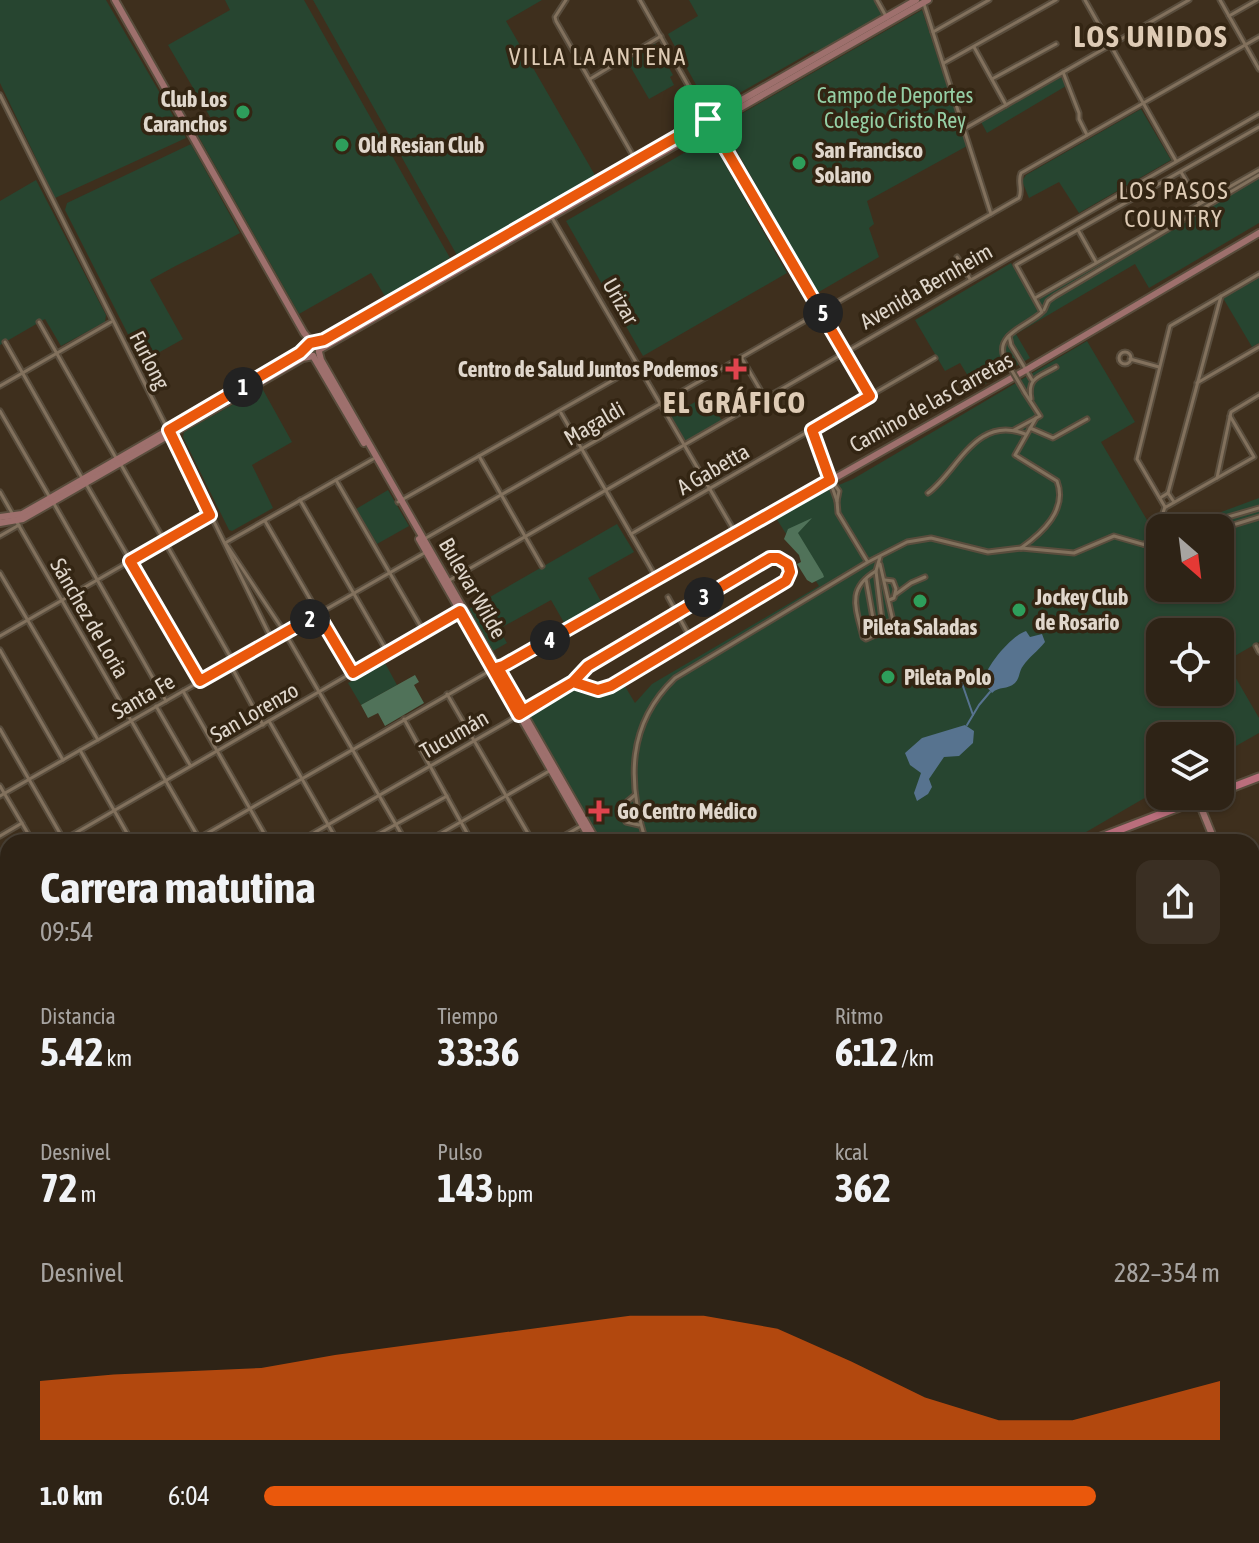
<!DOCTYPE html>
<html lang="es">
<head>
<meta charset="utf-8">
<style>
  :root { --surface:#2e2316; --page:#3a2f23; --text:#f1f3f6; --muted:#a7a4a1; --line:#494035; --accent:#ea580c }
  body { margin:0; font-family:"Asap Condensed",sans-serif; background:var(--page); color:var(--text); height:100vh; display:flex; flex-direction:column; font-size:30px; white-space:nowrap }
  * { box-sizing:border-box; margin:0 }
  p { font-size:26px; color:var(--muted) }
  .icon { flex:none; width:44px; height:44px; fill:none; stroke:currentColor; stroke-width:2; stroke-linecap:round; stroke-linejoin:round }
  .map { position:relative; flex:1; overflow:hidden }
  .side { position:absolute; left:0px; top:834px; width:1260px; height:710px; display:flex; flex-direction:column; background:var(--surface); border-radius:24px 24px 0 0; box-shadow:0 2px 6px #0004,0 0 0 2px var(--line) }
  .side>* { flex:none }
  .needle { width:52px; rotate:152deg }
  .tools { position:absolute; left:1146px; top:514px; display:grid; gap:16px }
  .tools a { display:grid; place-items:center; width:88px; height:88px; border-radius:16px; background:var(--surface); box-shadow:0 2px 6px #0004,0 0 0 2px var(--line); font-size:40px }
  .pin { position:absolute; display:grid; place-items:center; width:68px; height:68px; color:#fff; margin:-34px; border-radius:16px; box-shadow:0 4px 12px #0006 }
  .km { position:absolute; width:40px; height:40px; margin:-20px; border-radius:50%; background:#222; color:#fff; font-size:22px; line-height:40px; text-align:center }
  .round { display:grid; place-items:center; flex:none; width:84px; height:84px; border-radius:16px; background:var(--page) }
  .overview { display:flex; align-items:center; justify-content:space-between; height:136px; padding:0 40px }
  h1 { font-size:44px; font-weight:700; line-height:60px }
  .stats { display:grid; grid-template-columns:repeat(3,1fr); gap:12px; height:136px; padding:8px 40px }
  .stats div { display:grid; align-content:center }
  .stats b { font-size:40px; font-weight:700 }
  .stats small { font-size:22px; font-weight:400 }
  .stats p { font-size:22px }
  .chart { height:224px; padding:16px 40px }
  .chart p { display:flex; justify-content:space-between }
  .chart svg { width:100%; height:144px; margin-top:8px; fill:var(--accent); opacity:.7 }
  ul { padding:0 40px; list-style:none; font-size:26px }
  li { display:grid; grid-template-columns:128px 96px 1fr; align-items:center; height:60px }
  li i { height:20px; border-radius:10px; background:var(--accent) }
  .map>svg:first-child { display:block }
  .green { fill:#274530; fill-rule:evenodd }
  .forest { fill:#507259 }
  .water { fill:#57738f }
  .lines { fill:none; stroke-linecap:round; stroke-linejoin:round }
  .stream { stroke:#57738f; stroke-width:2 }
  .street-casing { stroke:#594d3d; stroke-width:7 }
  .secondary-casing { stroke:#594d3d; stroke-width:10 }
  .primary-casing { stroke:#594d3d; stroke-width:11 }
  .highway-casing { stroke:#594d3d; stroke-width:13 }
  .street { stroke:#82715d; stroke-width:3 }
  .secondary { stroke:#9e706d; stroke-width:6 }
  .primary { stroke:#ba6e7c; stroke-width:7 }
  .highway { stroke:#df6c91; stroke-width:9 }
  .rail { stroke:#897d6e; stroke-width:2 }
  .street-bridge-casing { stroke:#594d3d; stroke-width:7; stroke-linecap:butt }
  .highway-bridge-casing { stroke:#594d3d; stroke-width:13; stroke-linecap:butt }
  .street-bridge { stroke:#82715d; stroke-width:3 }
  .highway-bridge { stroke:#df6c91; stroke-width:9 }
  .route-casing { stroke:#fff; stroke-width:16 }
  .route { stroke:#ea580c; stroke-width:10 }
  .leisure-dot { fill:#2e9e5b; stroke:#332513; stroke-width:3 }
  .health-dot { fill:#e0444e; stroke:#332513; stroke-width:3 }
  .labels { text-anchor:middle; dominant-baseline:central; stroke-width:7; stroke-linejoin:round; paint-order:stroke }
  .park-label { font-size:22px; fill:#95cfa5; stroke:#332513 }
  .poi-label { font-size:22px; font-weight:bold; fill:#e0d7cc; stroke:#332513; text-anchor:start }
  .street-label { font-size:22px; fill:#e0d7cc; stroke:#332513 }
  .neighbourhood-label { font-size:24px; letter-spacing:2px; fill:#decbb5; stroke:#332513 }
  .district-label { font-size:30px; font-weight:bold; letter-spacing:2px; fill:#decbb5; stroke:#332513 }
</style>
</head>
<body>
<div class="map">
<svg width="1259" height="1543" viewBox="0 0 1259 1543">
  <rect width="100%" height="100%" fill="#3e2f1d"/>
  <g class="green">
    <polygon points="0,0 106,0 186,138 55,198 0,83"/>
    <polygon points="225,0 304,0 450,258 446,260 447,263 386,298 371,273 299,314 196,132 213,122 168,45 230,10"/>
    <polygon points="313,0 542,0 506,21 596,177 458,257"/>
    <polygon points="689,0 874,0 882,13 879,18 816,54 813,51 710,110 668,34 698,16"/>
    <polygon points="922,10 967,146 867,201 874,224 869,228 879,257 817,293 722,125"/>
    <polygon points="655,43 673,75 670,77 674,85 649,99 626,59"/>
    <polygon points="1061,77 1066,86 987,133 981,122"/>
    <polygon points="1141,109 1171,160 1079,213 1059,182 1029,198 1022,181 1026,175"/>
    <polygon points="710,138 787,273 643,356 566,221"/>
    <path d="M191,144L240,233C210,250 179,263 150,280L183,339L142,362L65,210L67,203Z"/>
    <polygon points="1259,173 1259,223 1149,288 1135,264 1016,334 1030,358 976,389 960,363 945,371 915,320 1011,263 1033,301"/>
    <polygon points="36,180 106,315 105,322 61,346 45,319 0,345 0,201"/>
    <polygon points="1259,276 1259,343 1252,347 1223,298"/>
    <path d="M1087,341L1135,422L1101,442L1147,520L1163,528H1160V588H1220V528H1178L1259,498V642L1226,661L1259,718V733L1220,755V736H1160V789L1069,842H600L530,717L533,710L571,689C595,698 601,696 623,683L635,703L652,684L819,586L776,518L827,490L853,479ZM1160,632H1220V692H1160Z"/>
    <polygon points="262,388 292,442 252,465 273,508 232,531 229,530 183,437 184,432"/>
    <polygon points="707,395 722,421 690,440 685,440 671,416"/>
    <polygon points="388,490 409,526 377,544 356,509"/>
    <polygon points="617,524 634,552 588,578 603,605 566,626 551,600 499,629 507,643 493,651 469,609"/>
    <polygon points="385,663 397,685 361,705 348,683"/>
  </g>
  <g class="forest">
    <polygon points="812,518 798,533 823,574 824,577 812,583 807,580 797,564 801,562 799,555 784,539 788,529"/>
    <polygon points="415,675 419,682 414,685 424,703 385,726 378,713 368,718 361,705"/>
  </g>
  <g class="water">
    <path d="M1026,631L1030,637L1042,634L1045,642C1038,651 1029,657 1023,666C1019,671 1020,678 1015,683C1007,690 999,686 992,693L983,683C985,667 1011,636 1026,631Z"/>
    <polygon points="965,725 974,731 973,743 959,756 944,757 929,779 932,787 928,794 917,801 914,793 921,773 910,765 905,753 922,738"/>
  </g>
  <g class="lines">
    <g class="stream">
      <polyline points="957,669 973,715"/>
      <polyline points="967,725 979,705 990,692"/>
    </g>
    <g class="street-casing">
      <g id="street">
        <polyline points="566,0 555,17 556,21 635,159"/>
        <polyline points="640,0 707,119"/>
        <polyline points="877,0 887,18"/>
        <polyline points="1085,0 1176,161"/>
        <polyline points="1220,0 1259,69"/>
        <polyline points="924,4 991,214"/>
        <polyline points="1229,16 1257,0"/>
        <polyline points="933,32 989,0"/>
        <polyline points="974,47 1006,105"/>
        <polyline points="944,63 1056,0"/>
        <polyline points="1063,72 1079,113 1079,119 1087,135"/>
        <polyline points="590,79 661,36"/>
        <polyline points="992,79 1056,44"/>
        <polyline points="0,95 167,428"/>
        <polyline points="711,125 870,396"/>
        <polyline points="964,129 1189,0"/>
        <polyline points="1181,172 1199,203"/>
        <polyline points="551,216 736,534"/>
        <polyline points="1078,230 1096,262"/>
        <polyline points="957,257 970,279"/>
        <polyline points="1035,298 1259,170"/>
        <polyline points="1044,310 1048,301 1055,296 1259,175"/>
        <polyline points="39,322 116,458"/>
        <polyline points="1009,336 1011,345 1032,380"/>
        <polyline points="5,342 82,478"/>
        <circle cx="1125" cy="358" r="6"/>
        <polyline points="741,357 765,398"/>
        <path d="M1004,357C995,334 1029,325 1042,312L1016,265L1259,127"/>
        <polyline points="1130,359 1159,367"/>
        <polyline points="1197,383 1259,347"/>
        <polyline points="0,386 111,322"/>
        <path d="M1031,399C1027,377 1039,377 1056,367"/>
        <polyline points="0,411 49,496"/>
        <polyline points="561,413 657,579"/>
        <polyline points="1030,428 1053,438 1087,419"/>
        <polyline points="812,430 837,501 838,513 867,561"/>
        <polyline points="1014,430 1040,416 1025,393"/>
        <polyline points="171,434 272,640"/>
        <polyline points="479,456 542,566"/>
        <polyline points="120,463 231,658 230,664 263,725"/>
        <polyline points="1217,478 1231,412 1259,395"/>
        <polyline points="336,480 424,632"/>
        <polyline points="831,480 839,491 837,501"/>
        <polyline points="86,484 200,681"/>
        <polyline points="0,492 12,513"/>
        <path d="M928,493C957,472 976,414 1025,434"/>
        <polyline points="1168,493 1221,296"/>
        <polyline points="1160,498 1168,493 1174,502"/>
        <polyline points="300,500 388,653"/>
        <polyline points="53,502 166,701"/>
        <polyline points="398,502 638,366"/>
        <polyline points="1165,507 1137,459 1170,326 1259,274"/>
        <polyline points="1166,507 1254,457 1230,416"/>
        <polyline points="15,519 201,842"/>
        <polyline points="265,521 353,673"/>
        <polyline points="1190,528 1259,508"/>
        <polyline points="1220,529 1259,517"/>
        <polyline points="631,534 935,358"/>
        <polyline points="0,536 19,525"/>
        <path d="M426,538L1019,198C1023,189 1017,182 1021,173L1259,37"/>
        <polyline points="225,543 373,459"/>
        <polyline points="226,544 285,633 406,842"/>
        <polyline points="1144,544 1160,537"/>
        <polyline points="1156,546 1157,530 1165,507"/>
        <path d="M1021,548C1042,533 1068,510 1057,481L1015,455L1036,418"/>
        <polyline points="880,557 876,571 882,620 885,623"/>
        <path d="M876,571C846,589 856,608 863,637L866,639C875,635 882,633 885,623L893,621L880,564"/>
        <polyline points="0,573 98,740"/>
        <polyline points="866,579 876,635"/>
        <polyline points="885,580 893,581 896,589 894,598 889,600"/>
        <polyline points="448,581 1259,114"/>
        <polyline points="896,594 911,583 925,577"/>
        <polyline points="668,597 691,639"/>
        <polyline points="0,636 210,515"/>
        <polyline points="1256,646 1259,652"/>
        <polyline points="0,650 63,760"/>
        <polyline points="183,691 269,842"/>
        <polyline points="447,694 533,842"/>
        <polyline points="156,706 190,765"/>
        <polyline points="404,719 472,842"/>
        <polyline points="269,721 338,842"/>
        <polyline points="0,729 65,842"/>
        <polyline points="80,750 132,842"/>
        <polyline points="0,786 33,842"/>
        <polyline points="635,795 622,806 622,813 626,822 639,825"/>
        <polyline points="0,796 426,552"/>
        <polyline points="0,836 22,823"/>
        <polyline points="60,842 460,610"/>
        <polyline points="192,842 493,669"/>
        <polyline points="298,842 519,715 573,682 588,666 763,562 774,558 788,564 790,574 782,584 611,686 598,690 573,682"/>
        <polyline points="364,842 447,796"/>
        <polyline points="426,842 551,770"/>
        <polyline points="553,842 581,826"/>
        <path d="M646,842C627,781 627,724 675,678L868,562L907,542L931,538L988,552L1021,548L1074,553L1114,536L1149,546H1160"/>
        <polyline points="1252,861 1259,859"/>
        <polyline points="0,877 8,872"/>
        <polyline points="1252,888 1259,885"/>
        <polyline points="0,953 8,948"/>
        <polyline points="0,967 8,982"/>
        <polyline points="1252,971 1259,968"/>
        <polyline points="0,1014 8,1009"/>
        <polyline points="0,1050 8,1045"/>
        <polyline points="1252,1055 1259,1051"/>
        <polyline points="0,1084 8,1079"/>
        <polyline points="0,1086 8,1100"/>
        <polyline points="1252,1204 1259,1200"/>
        <polyline points="0,1206 8,1221"/>
        <polyline points="1252,1246 1259,1258"/>
        <polyline points="1252,1256 1259,1252"/>
        <polyline points="1252,1309 1259,1322"/>
        <polyline points="1252,1360 1259,1356"/>
        <polyline points="1252,1396 1259,1392"/>
        <polyline points="1252,1434 1259,1430"/>
        <polyline points="0,1463 8,1458"/>
        <polyline points="1252,1488 1259,1500"/>
        <polyline points="1252,1510 1259,1506"/>
        <polyline points="0,1522 8,1536"/>
        <polyline points="189,1536 193,1543"/>
        <polyline points="395,1536 399,1543"/>
        <polyline points="463,1536 467,1543"/>
        <polyline points="609,1536 613,1543"/>
        <polyline points="745,1536 749,1543"/>
        <polyline points="883,1536 887,1543"/>
        <polyline points="992,1536 996,1543"/>
        <polyline points="131,1543 143,1536"/>
        <polyline points="282,1543 295,1536"/>
        <polyline points="411,1543 423,1536"/>
        <polyline points="651,1543 664,1536"/>
        <polyline points="754,1543 766,1536"/>
        <polyline points="844,1543 857,1536"/>
        <polyline points="934,1543 946,1536"/>
        <polyline points="1063,1543 1075,1536"/>
        <polyline points="1194,1543 1207,1536"/>
      </g>
    </g>
    <g class="secondary-casing">
      <g id="secondary">
        <polyline points="115,0 304,333 313,343"/>
        <polyline points="319,350 928,0"/>
        <polyline points="319,352 321,360 597,842"/>
        <polyline points="313,356 364,443"/>
        <polyline points="0,517 22,514 50,498 284,363 300,353 310,343 324,340 916,0"/>
        <polyline points="0,523 23,519 303,358 313,356"/>
        <polyline points="419,539 592,842"/>
        <polyline points="493,669 503,666 1026,370 1259,233"/>
        <polyline points="1198,800 1215,842"/>
        <polyline points="1252,936 1259,954"/>
        <polyline points="1252,1142 1259,1138"/>
        <polyline points="0,1318 8,1332"/>
        <polyline points="0,1349 8,1346"/>
        <polyline points="0,1438 8,1452"/>
        <polyline points="57,1536 61,1543"/>
        <polyline points="125,1536 129,1543"/>
        <polyline points="326,1536 330,1543"/>
        <polyline points="1117,1536 1121,1543"/>
        <polyline points="554,1543 566,1536"/>
      </g>
    </g>
    <g class="primary-casing">
      <g id="primary">
        <polyline points="1220,792 1259,777"/>
        <polyline points="1088,842 1208,796"/>
        <polyline points="0,1159 8,1157"/>
      </g>
    </g>
    <g class="highway-casing">
      <g id="highway">
        <polyline points="0,1384 8,1398"/>
        <polyline points="87,1536 91,1543"/>
        <polyline points="101,1536 105,1543"/>
      </g>
    </g>
    <use href="#street" class="street"/>
    <use href="#secondary" class="secondary"/>
    <use href="#primary" class="primary"/>
    <use href="#highway" class="highway"/>
    <g class="rail">
      <polyline points="1252,874 1259,871"/>
      <polyline points="0,1357 8,1354"/>
    </g>
    <g class="street-bridge-casing">
      <polyline id="street-bridge" points="1004,357 1025,393"/>
    </g>
    <g class="highway-bridge-casing">
      <polyline id="highway-bridge" points="0,1364 5,1372"/>
    </g>
    <use href="#street-bridge" class="street-bridge"/>
    <use href="#highway-bridge" class="highway-bridge"/>
  </g>
  <g class="lines">
    <g class="route-casing">
      <polyline id="route" points="708,119 324,340 310,343 300,353 169,430 210,515 130,561 200,681 318,614 353,673 460,611 493,669 498,668 523,711 573,682 588,666 770,558 778,558 788,564 790,572 786,581 611,686 598,690 573,682 519,715 493,669 503,666 830,480 812,430 870,396 708,119"/>
    </g>
    <use href="#route" class="route"/>
  </g>
  <g class="leisure-dot">
    <circle cx="243" cy="112" r="8"/>
    <circle cx="342" cy="145" r="8"/>
    <circle cx="799" cy="163" r="8"/>
    <circle cx="920" cy="601" r="8"/>
    <circle cx="1019" cy="610" r="8"/>
    <circle cx="888" cy="677" r="8"/>
  </g>
  <g class="health-dot">
    <path d="M732 357h8v8h8v8h-8v8h-8v-8h-8v-8h8z"/>
    <path d="M595 799h8v8h8v8h-8v8h-8v-8h-8v-8h8z"/>
  </g>
  <g class="labels">
    <g class="park-label">
      <text x="895" y="95">Campo de Deportes<tspan x="895" dy="25">Colegio Cristo Rey</tspan></text>
    </g>
    <g class="poi-label">
      <text x="227" y="99" text-anchor="end">Club Los<tspan x="227" dy="25">Caranchos</tspan></text>
      <text x="358" y="145">Old Resian Club</text>
      <text x="815" y="150">San Francisco<tspan x="815" dy="25">Solano</tspan></text>
      <text x="718" y="369" text-anchor="end">Centro de Salud Juntos Podemos</text>
      <text x="1035" y="597">Jockey Club<tspan x="1035" dy="25">de Rosario</tspan></text>
      <text x="920" y="627" text-anchor="middle">Pileta Saladas</text>
      <text x="904" y="677">Pileta Polo</text>
      <text x="617" y="811">Go Centro Médico</text>
    </g>
    <g class="street-label">
      <text transform="translate(926 286) rotate(-30)">Avenida Bernheim</text>
      <text transform="translate(621 301) rotate(60)">Urizar</text>
      <text transform="translate(150 360) rotate(63)">Furlong</text>
      <text transform="translate(931 402) rotate(-29)">Camino de las Carretas</text>
      <text transform="translate(594 423) rotate(-30)">Magaldi</text>
      <text transform="translate(713 469) rotate(-30)">A Gabetta</text>
      <text transform="translate(473 588) rotate(60)">Bulevar Wilde</text>
      <text transform="translate(90 618) rotate(60)">Sánchez de Loria</text>
      <text transform="translate(143 696) rotate(-30)">Santa Fe</text>
      <text transform="translate(254 712) rotate(-30)">San Lorenzo</text>
      <text transform="translate(454 734) rotate(-30)">Tucumán</text>
    </g>
    <g class="neighbourhood-label">
      <text x="598" y="56">VILLA LA ANTENA</text>
      <text x="1174" y="190">LOS PASOS<tspan x="1174" dy="28">COUNTRY</tspan></text>
    </g>
    <g class="district-label">
      <text x="1151" y="36">LOS UNIDOS</text>
      <text x="735" y="402">EL GRÁFICO</text>
    </g>
  </g>
</svg>
<div class="tools">
<a><svg class="needle" viewBox="-14 -14 28 28"><path d="M0-13l5 13h-10z" fill="#e53935"/><path d="M0 13l5-13h-10z" fill="#a7a4a1"/></svg></a>
<a><svg class="icon" aria-label="locate" viewBox="0 0 24 24"><circle cx="12" cy="12" r="6"/><path d="M12 2v4M12 18v4M2 12h4M18 12h4"/></svg></a>
<a><svg class="icon" aria-label="layers" viewBox="0 0 24 24"><path d="M12 4l9 5-9 5-9-5zM3 14l9 5 9-5"/></svg></a>
</div>
<div class="pin" style="left:708px;top:119px;background:#1e9e55"><svg class="icon" aria-label="arrive" viewBox="0 0 24 24"><path d="M6 21V4h12l-3 4 3 4H6"/></svg></div>
<b class="km" style="left:243px;top:387px">1</b>
<b class="km" style="left:310px;top:619px">2</b>
<b class="km" style="left:704px;top:597px">3</b>
<b class="km" style="left:550px;top:640px">4</b>
<b class="km" style="left:823px;top:313px">5</b>
<section class="side">
<div class="overview"><div><h1>Carrera matutina</h1><p>09:54</p></div><a class="round"><svg class="icon" aria-label="share" viewBox="0 0 24 24"><path d="M12 15V3M7 8l5-5 5 5M5 13v7h14v-7"/></svg></a></div>
<div class="stats">
<div><p>Distancia</p><b>5.42<small> km</small></b></div>
<div><p>Tiempo</p><b>33:36</b></div>
<div><p>Ritmo</p><b>6:12<small> /km</small></b></div>
</div>
<div class="stats">
<div><p>Desnivel</p><b>72<small> m</small></b></div>
<div><p>Pulso</p><b>143<small> bpm</small></b></div>
<div><p>kcal</p><b>362</b></div>
</div>
<div class="chart"><p><span>Desnivel</span>282–354 m</p>
<svg viewBox="0 0 160 44" preserveAspectRatio="none"><path d="M0 44V26L10 24L20 23L30 22L40 18L50 15L60 12L70 9L80 6L90 6L100 10L110 20L120 31L130 38L140 38L150 32L160 26V44z"/></svg>
</div>
<ul>
<li><b>1.0 km</b>6:04<i style="width:87%"></i></li>
</ul>
</section>
</div>
</body>
</html>
